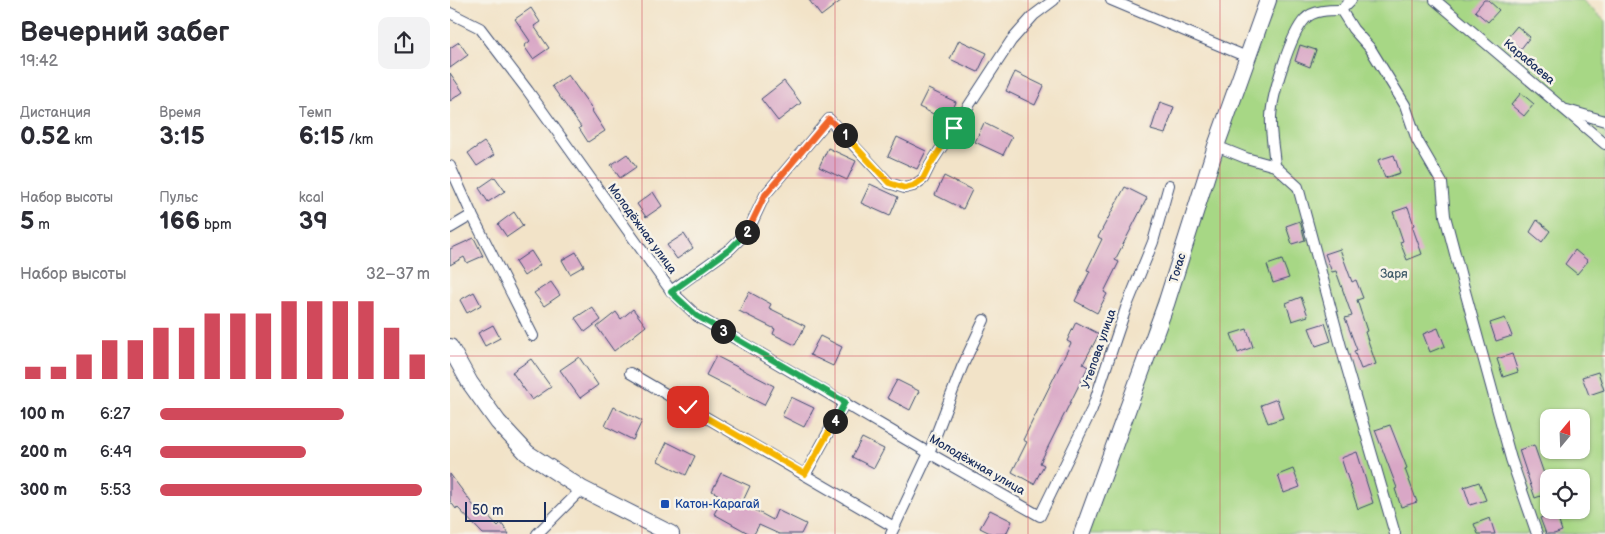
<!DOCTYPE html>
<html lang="ru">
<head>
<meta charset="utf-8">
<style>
  :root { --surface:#fff; --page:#f2f2f3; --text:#2b2b33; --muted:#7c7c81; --accent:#d1495b }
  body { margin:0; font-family:"Balsamiq Sans",sans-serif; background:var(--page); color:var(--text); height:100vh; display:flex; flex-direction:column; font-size:19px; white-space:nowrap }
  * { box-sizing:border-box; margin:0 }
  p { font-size:16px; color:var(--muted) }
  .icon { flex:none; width:28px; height:28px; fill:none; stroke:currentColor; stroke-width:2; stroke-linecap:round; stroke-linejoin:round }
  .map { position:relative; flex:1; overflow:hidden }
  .drawer { display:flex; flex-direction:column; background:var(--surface); width:450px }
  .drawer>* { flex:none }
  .needle { width:32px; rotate:19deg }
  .controls { position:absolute; left:1090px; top:409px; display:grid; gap:10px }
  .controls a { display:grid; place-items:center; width:50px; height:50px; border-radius:10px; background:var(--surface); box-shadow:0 1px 4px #0004; font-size:25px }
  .scale { position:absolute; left:15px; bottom:12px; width:81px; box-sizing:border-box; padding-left:5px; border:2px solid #1b2f5e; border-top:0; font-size:14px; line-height:18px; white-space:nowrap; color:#1b2f5e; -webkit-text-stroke:4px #f7f3e8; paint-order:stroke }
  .pin { position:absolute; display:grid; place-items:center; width:42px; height:42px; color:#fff; margin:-21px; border-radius:10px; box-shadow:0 2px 8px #0006 }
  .km { position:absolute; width:25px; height:25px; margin:-12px; border-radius:50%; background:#222; color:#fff; font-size:14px; line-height:25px; text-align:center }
  .round { display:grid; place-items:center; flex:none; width:52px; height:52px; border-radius:10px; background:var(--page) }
  .head { display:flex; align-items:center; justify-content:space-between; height:85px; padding:0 20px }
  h1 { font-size:28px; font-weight:800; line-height:38px }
  .figures { display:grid; grid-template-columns:repeat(3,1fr); gap:8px; height:85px; padding:5px 20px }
  .figures div { display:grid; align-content:center }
  .figures b { font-size:25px; font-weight:800 }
  .figures small { font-size:14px; font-weight:400 }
  .figures p { font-size:14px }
  .chart { height:140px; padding:10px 20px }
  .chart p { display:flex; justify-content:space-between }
  .chart svg { width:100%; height:90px; margin-top:5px; stroke:var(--accent); stroke-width:6 }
  ul { padding:0 20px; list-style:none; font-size:16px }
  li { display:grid; grid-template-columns:80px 60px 1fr; align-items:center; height:38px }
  li i { height:12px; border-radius:6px; background:var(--accent) }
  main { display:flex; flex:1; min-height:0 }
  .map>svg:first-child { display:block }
  .green { fill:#a7d785; stroke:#618372; fill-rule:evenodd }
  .building { fill:#d9a7c6 }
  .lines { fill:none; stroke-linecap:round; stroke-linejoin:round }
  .minor-casing { stroke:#3b4a6e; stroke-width:12 }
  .trunk-casing { stroke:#3b4a6e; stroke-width:18 }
  .minor { stroke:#fff; stroke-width:10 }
  .trunk { stroke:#fff; stroke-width:16 }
  .split-1-casing { stroke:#fff; stroke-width:10 }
  .split-2-casing { stroke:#fff; stroke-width:10 }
  .split-3-casing { stroke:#fff; stroke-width:10 }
  .split-4-casing { stroke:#fff; stroke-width:10 }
  .split-5-casing { stroke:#fff; stroke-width:10 }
  .split-1 { stroke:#f5b400; stroke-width:6 }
  .split-2 { stroke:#f0652b; stroke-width:6 }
  .split-3 { stroke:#22a559; stroke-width:6 }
  .split-4 { stroke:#22a559; stroke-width:6 }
  .split-5 { stroke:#f5b400; stroke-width:6 }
  .grid { fill:none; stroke:#d1495b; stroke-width:1; stroke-opacity:0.55 }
  .transit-dot { fill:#1a4fb4; stroke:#f7f3e8; stroke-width:2 }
  .labels { text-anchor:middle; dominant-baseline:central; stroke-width:5; stroke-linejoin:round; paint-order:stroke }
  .street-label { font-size:12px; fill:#1b2f5e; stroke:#f7f3e8 }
  .park-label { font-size:12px; fill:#3e5968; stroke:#f7f3e8 }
  .transit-label { font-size:12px; fill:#164399; stroke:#f7f3e8; text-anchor:start }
</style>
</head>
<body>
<main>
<section class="drawer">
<div class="head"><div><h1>Вечерний забег</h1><p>19:42</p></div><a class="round"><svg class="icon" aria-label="share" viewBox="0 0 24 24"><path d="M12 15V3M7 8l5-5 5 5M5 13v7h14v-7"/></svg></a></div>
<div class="figures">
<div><p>Дистанция</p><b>0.52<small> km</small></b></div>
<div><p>Время</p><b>3:15</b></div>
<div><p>Темп</p><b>6:15<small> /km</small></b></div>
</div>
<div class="figures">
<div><p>Набор высоты</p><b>5<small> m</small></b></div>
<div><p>Пульс</p><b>166<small> bpm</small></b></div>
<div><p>kcal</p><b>39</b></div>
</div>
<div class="chart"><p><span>Набор высоты</span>32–37 m</p>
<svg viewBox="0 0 160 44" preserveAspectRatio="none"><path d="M5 44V38M15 44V38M25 44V32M35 44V25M45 44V25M55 44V19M65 44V19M75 44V12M85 44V12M95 44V12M105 44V6M115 44V6M125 44V6M135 44V6M145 44V19M155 44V32"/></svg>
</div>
<ul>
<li><b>100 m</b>6:27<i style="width:68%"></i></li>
<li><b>200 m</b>6:49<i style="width:54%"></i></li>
<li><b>300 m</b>5:53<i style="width:97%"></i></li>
</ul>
</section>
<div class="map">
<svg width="1155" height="534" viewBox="0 0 1155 534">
  <rect width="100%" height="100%" fill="#f7f3e8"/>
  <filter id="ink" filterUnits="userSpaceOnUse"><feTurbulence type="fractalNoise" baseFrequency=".02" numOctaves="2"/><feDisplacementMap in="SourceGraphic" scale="10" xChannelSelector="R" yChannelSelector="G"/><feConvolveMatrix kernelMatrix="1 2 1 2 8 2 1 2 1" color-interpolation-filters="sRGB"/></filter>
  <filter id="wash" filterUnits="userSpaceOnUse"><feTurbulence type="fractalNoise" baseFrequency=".0096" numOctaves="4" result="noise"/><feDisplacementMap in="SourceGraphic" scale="20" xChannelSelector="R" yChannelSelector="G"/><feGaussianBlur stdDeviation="1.12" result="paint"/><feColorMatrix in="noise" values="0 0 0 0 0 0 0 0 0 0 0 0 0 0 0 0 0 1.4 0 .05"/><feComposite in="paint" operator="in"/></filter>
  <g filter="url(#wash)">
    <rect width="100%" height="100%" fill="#f2e3c8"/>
    <path class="green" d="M827,0H1132L1155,21V534H631L766,146ZM1099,418H1131V450H1099ZM1099,478H1131V510H1099Z"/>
    <g id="blocks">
      <g class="building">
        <polygon points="359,0 392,0 371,16"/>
        <polygon points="1034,0 1038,0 1049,10 1038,22 1025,11"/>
        <polygon points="81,8 90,22 84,26 99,48 83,59 74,46 80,41 65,19"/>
        <polygon points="1067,26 1080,37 1070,50 1057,38"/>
        <polygon points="509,40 537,53 528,72 500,59"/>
        <polygon points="9,42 18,55 0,68 0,48"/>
        <polygon points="850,45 866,50 860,67 845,61"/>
        <polygon points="565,72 594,86 585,105 556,91"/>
        <polygon points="0,73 13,92 0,101"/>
        <polygon points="118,75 143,110 142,111 155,131 138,142 129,128 131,127 102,86"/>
        <polygon points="334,81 351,103 328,121 311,99"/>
        <polygon points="478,89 506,102 498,121 469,107"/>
        <polygon points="1071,93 1084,104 1074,116 1061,105"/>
        <polygon points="710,102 724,107 715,134 701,130"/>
        <polygon points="534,123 562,137 553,155 525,142"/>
        <polygon points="447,137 476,151 467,169 438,156"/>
        <polygon points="34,142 44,155 27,166 18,153"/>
        <polygon points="378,148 406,161 397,180 369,167"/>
        <polygon points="177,154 186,167 170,178 161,165"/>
        <polygon points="944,155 950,173 935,178 928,160"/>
        <polygon points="494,176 522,190 513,209 485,195"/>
        <polygon points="45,177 55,191 38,202 29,188"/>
        <polygon points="420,184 448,197 440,216 411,203"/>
        <polygon points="675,187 697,198 665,260 669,262 654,292 657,294 647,313 625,301 640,271 637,270 652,239 648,237"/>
        <polygon points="203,192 212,206 196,217 187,204"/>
        <polygon points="958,207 964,225 962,226 972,254 957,260 950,242 953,241 943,212"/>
        <polygon points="64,212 73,226 57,237 48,224"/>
        <polygon points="1087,220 1100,231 1092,242 1080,232"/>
        <polygon points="850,221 855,240 842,244 836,226"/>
        <polygon points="234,234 243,248 227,259 217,245"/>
        <polygon points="24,238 33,256 17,263 14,257 0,265 0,249"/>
        <polygon points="890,249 902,282 906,280 913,298 907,300 917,331 915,332 926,364 911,369 904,351 907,350 895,318 902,316 886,271 882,272 875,254"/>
        <polygon points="1125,250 1138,261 1127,274 1115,264"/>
        <polygon points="81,251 90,265 74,276 65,262"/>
        <polygon points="126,252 134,266 120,274 112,260"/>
        <polygon points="832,260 839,278 823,283 817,265"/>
        <polygon points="101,282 110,295 94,306 84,293"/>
        <polygon points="24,292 31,305 17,313 10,300"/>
        <polygon points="299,292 321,304 319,308 355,326 345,345 323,334 325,329 289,311"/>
        <polygon points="851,297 858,316 842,321 836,303"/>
        <polygon points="142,307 151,320 135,332 125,318"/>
        <polygon points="183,309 196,326 164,351 147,327 166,312 171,319"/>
        <polygon points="1055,318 1062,336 1046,341 1040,323"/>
        <polygon points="626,322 649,334 633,364 638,367 590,463 594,465 584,484 562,472 577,442 573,440 621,343 617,341"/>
        <polygon points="875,323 881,341 866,346 859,328"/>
        <polygon points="43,325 50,338 35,346 28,333"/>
        <polygon points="988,328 995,346 980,352 973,334"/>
        <polygon points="797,329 803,347 788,353 781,334"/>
        <polygon points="370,336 392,347 383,366 360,355"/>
        <polygon points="1062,354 1068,372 1053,377 1047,359"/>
        <polygon points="266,356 324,386 314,405 256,375"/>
        <polygon points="129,357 148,385 130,398 110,370"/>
        <polygon points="81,359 101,387 82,400 62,372"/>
        <polygon points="1148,372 1154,390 1139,395 1132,377"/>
        <polygon points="447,380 469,391 460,410 437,398"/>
        <polygon points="341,397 364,408 354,427 332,416"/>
        <polygon points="827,399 833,418 818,423 811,405"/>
        <polygon points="164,407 192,421 183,440 155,426"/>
        <polygon points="940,425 957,468 955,469 967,502 951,507 945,489 947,488 925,430"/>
        <polygon points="412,438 434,449 424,468 402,457"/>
        <polygon points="217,442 245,456 236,475 208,461"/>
        <polygon points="1084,445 1099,488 1099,493 1085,498 1069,450"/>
        <polygon points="907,452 923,503 908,509 891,458"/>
        <polygon points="843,469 850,487 834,493 828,475"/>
        <polygon points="271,473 300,486 292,503 323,520 327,510 356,524 351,534 329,534 309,525 304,534 300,534 264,514 273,497 262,491"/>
        <polygon points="0,474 26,509 29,506 48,526 51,523 59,534 33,534 7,507 6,509 0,501"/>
        <polygon points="1029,482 1036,500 1020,505 1014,487"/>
        <polygon points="540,510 562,521 556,534 542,534 530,528"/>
        <polygon points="1106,513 1112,531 1104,534 1096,534 1090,518"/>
        <polygon points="1040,518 1045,534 1028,534 1024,524"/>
      </g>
    </g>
  </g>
  <g filter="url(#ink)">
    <use href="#blocks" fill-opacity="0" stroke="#3b4a6e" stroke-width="1"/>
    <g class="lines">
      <g class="minor-casing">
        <g id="minor">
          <polyline points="661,0 797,57"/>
          <polyline points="901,0 891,10 903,29 920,48 955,105 967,140 992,183 995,216 1013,284 1061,459 1087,534"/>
          <polyline points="985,0 1155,144"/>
          <polyline points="0,13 30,28 78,91 221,291 247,316 479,453 590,516 642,409 676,308 703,242 719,185"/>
          <polyline points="1117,110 1155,121"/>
          <polyline points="766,146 796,158 825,166 848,187 896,365 945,534"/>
          <polyline points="0,166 22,215 83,336"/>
          <path d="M825,166C824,150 820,133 821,117C822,95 840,35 855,19C863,10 880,10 891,10"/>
          <polyline points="0,228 22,215"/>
          <polyline points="221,291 280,249 298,231 315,195 379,119 439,183 455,188 463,186 473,179 480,165 561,41 584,15 604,0"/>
          <polyline points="180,373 444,527"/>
          <polyline points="355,475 395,402"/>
          <polyline points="87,534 132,489"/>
          <polyline points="441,534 479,453 512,367 534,320"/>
        </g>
      </g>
      <g class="trunk-casing">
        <g id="trunk">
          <polyline points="0,347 20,383 48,422 77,453 132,489 221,534"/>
          <polyline points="632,534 716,304 766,146 818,0"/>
        </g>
      </g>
      <use href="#minor" class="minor"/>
      <use href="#trunk" class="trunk"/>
    </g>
  </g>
  <g class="lines" filter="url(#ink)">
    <g class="split-1-casing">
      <polyline id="split-1" points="395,135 439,183 455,188 463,186 473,179 480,165 504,128"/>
    </g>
    <g class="split-2-casing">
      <polyline id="split-2" points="297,232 315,195 379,119 395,135"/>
    </g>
    <g class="split-3-casing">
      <polyline id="split-3" points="273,331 247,316 221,292 280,249 297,232"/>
    </g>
    <g class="split-4-casing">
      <polyline id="split-4" points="273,331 395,402 385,421"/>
    </g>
    <g class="split-5-casing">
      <polyline id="split-5" points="238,407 355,474 385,421"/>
    </g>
    <use href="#split-1" class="split-1"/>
    <use href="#split-2" class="split-2"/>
    <use href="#split-3" class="split-3"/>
    <use href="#split-4" class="split-4"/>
    <use href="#split-5" class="split-5"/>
  </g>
  <path class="grid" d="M192,0V534M385,0V534M578,0V534M770,0V534M962,0V534M0,178H1155M0,356H1155"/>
  <rect class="transit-dot" x="210" y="499" width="10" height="10" rx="2.5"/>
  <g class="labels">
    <g class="street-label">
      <text transform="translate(1079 62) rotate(40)">Карабаева</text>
      <text transform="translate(192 229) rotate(54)">Молодёжная улица</text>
      <text transform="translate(728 268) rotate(-73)">Тоғас</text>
      <text transform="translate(649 349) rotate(-71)">Утепова улица</text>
      <text transform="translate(527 465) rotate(30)">Молодёжная улица</text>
    </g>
    <g class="park-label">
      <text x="944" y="274">Заря</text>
    </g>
    <g class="transit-label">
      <text x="225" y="504">Катон-Карагай</text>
    </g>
  </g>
</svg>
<div class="controls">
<a><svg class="needle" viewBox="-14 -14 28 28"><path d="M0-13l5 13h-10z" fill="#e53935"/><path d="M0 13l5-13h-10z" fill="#7c7c81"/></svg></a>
<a><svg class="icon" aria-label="locate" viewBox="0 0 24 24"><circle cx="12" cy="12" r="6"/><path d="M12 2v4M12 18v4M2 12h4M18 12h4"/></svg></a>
</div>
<div class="scale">50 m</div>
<div class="pin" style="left:504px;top:128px;background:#1e9e55"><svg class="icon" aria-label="arrive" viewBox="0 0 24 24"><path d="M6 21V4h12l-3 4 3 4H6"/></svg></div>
<div class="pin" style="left:238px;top:407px;background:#d93025"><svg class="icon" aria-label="check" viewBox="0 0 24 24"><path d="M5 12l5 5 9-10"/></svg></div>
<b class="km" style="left:395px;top:135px">1</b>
<b class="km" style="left:297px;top:232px">2</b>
<b class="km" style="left:273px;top:331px">3</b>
<b class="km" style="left:385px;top:421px">4</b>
</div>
</main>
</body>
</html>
